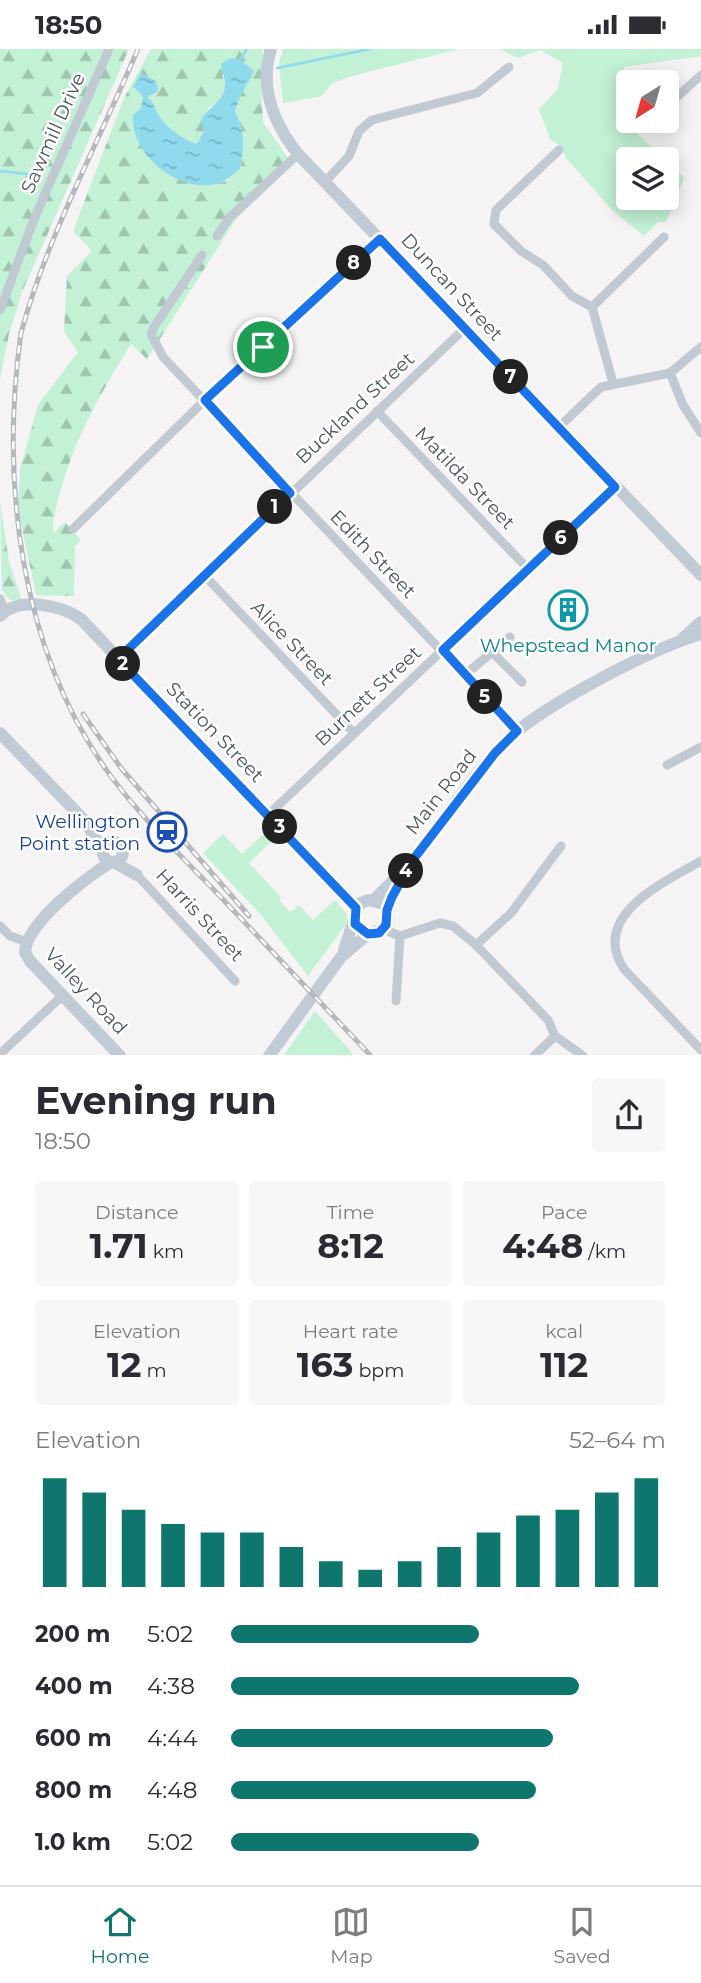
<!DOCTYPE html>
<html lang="en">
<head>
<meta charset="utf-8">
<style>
  :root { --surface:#fff; --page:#f7f7f7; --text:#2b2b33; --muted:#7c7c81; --line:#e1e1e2; --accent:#0f766e }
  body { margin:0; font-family:Montserrat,sans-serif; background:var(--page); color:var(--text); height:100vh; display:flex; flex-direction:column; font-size:26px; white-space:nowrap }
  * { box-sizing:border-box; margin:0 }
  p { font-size:23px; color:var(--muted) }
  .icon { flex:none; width:38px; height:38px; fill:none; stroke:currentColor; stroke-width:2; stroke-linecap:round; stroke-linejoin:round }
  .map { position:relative; height:1006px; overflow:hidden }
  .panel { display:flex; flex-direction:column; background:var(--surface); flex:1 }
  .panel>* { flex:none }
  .needle { width:46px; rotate:217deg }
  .buttons { position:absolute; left:616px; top:21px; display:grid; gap:14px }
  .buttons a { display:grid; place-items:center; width:63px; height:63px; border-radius:7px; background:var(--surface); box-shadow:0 4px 18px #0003; font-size:35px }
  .pin { position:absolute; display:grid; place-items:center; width:60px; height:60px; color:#fff; margin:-30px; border:4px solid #fff; border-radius:50%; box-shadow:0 2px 7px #0007 }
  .km { position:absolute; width:35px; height:35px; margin:-18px; border-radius:50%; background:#222; color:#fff; font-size:19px; line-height:35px; text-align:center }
  .round { display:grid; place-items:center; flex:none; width:74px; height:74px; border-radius:7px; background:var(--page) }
  .headline { display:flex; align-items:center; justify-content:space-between; height:119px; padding:0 35px }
  h1 { font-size:38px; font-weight:700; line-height:52px }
  .stats { display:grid; grid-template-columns:repeat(3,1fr); gap:10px; height:119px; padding:7px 35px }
  .stats div { display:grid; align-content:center; border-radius:7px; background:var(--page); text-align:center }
  .stats b { font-size:35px; font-weight:700 }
  .stats small { font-size:19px; font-weight:400 }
  .stats p { font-size:19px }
  .chart { height:196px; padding:14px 35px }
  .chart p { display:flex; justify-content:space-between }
  .chart svg { width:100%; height:126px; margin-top:7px; stroke:var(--accent); stroke-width:6 }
  ul { padding:0 35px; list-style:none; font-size:23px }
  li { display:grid; grid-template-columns:112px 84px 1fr; align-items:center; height:52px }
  li i { height:18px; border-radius:9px; background:var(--accent) }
  .status { display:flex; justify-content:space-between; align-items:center; height:49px; padding:0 35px; background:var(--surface); direction:ltr }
  .status svg { height:19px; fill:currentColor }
  .tabs { display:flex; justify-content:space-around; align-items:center; height:98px; border-top:2px solid var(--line); background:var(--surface); font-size:19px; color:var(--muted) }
  .tabs a { display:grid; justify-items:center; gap:4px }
  .tabs .current { color:var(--accent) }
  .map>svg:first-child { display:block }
  .green { fill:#c3f1d5 }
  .forest { fill:url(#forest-firs); fill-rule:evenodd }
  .water { fill:url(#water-ripples) }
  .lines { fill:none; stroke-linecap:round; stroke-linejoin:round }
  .stream { stroke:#90daee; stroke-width:2.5 }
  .street { stroke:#c1cad2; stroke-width:9 }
  .secondary { stroke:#c1cbd6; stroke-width:12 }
  .rail-casing { stroke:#b5b8bd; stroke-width:5 }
  .rail { stroke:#fff; stroke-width:2.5; stroke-dasharray:8; stroke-linecap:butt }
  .route-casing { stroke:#fff; stroke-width:14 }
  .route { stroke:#1a73e8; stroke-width:9 }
  .labels { text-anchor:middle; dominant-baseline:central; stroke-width:5; stroke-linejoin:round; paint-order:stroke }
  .street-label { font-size:19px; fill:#4a5661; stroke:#fff }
  .culture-label { font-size:19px; fill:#0d838f; stroke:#fff }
  .transit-label { font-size:19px; fill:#164399; stroke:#fff; text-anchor:end }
</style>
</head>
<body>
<div class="status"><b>18:50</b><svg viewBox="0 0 49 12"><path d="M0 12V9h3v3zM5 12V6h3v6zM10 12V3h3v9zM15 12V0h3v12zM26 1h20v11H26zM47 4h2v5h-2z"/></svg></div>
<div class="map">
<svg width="701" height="1007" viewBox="0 0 701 1007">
  <defs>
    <pattern id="forest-firs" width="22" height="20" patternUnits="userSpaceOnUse" patternTransform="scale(1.75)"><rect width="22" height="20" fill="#c3f1d5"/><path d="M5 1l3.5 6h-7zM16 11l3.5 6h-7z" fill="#a0c6b0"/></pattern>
    <pattern id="water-ripples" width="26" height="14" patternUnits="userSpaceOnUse" patternTransform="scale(1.75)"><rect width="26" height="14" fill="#90daee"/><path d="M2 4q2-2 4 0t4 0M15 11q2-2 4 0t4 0" fill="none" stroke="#78b4c4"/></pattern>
  </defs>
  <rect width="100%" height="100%" fill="#f5f3f3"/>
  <g class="green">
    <polygon points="283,0 459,0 352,27 332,34 322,47 283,54 279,15"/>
    <polygon points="500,0 701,0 701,7 624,18 628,72 633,72 636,84 666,110 628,110 628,149 667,149 667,111 684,129 666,173 658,173 644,187 612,161 566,109 560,97 550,90 539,60 558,40 563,14 540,1 518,9"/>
    <polygon points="268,781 275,789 249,814 281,848 279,851 290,863 299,856 313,871 335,851 347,865 346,875 308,927 261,866 203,804 223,785 242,805"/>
    <polygon points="315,962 354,1006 284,1006"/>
  </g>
  <g class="forest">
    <polygon points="0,0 129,0 22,243 9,285 0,330"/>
    <path d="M151,0H263L261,29L263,73L293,116L236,170L147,310L131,295C94,355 67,403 53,473V484L65,473L81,491L75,497L74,547L36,546L18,460L20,420L38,356L78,303L64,283L67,227L92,202L73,182L124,49ZM222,25L248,35L240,43L235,64C246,82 244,99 240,120L226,132L213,136L133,66L141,59L143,47C156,55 154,63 163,73C171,81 186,92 197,95L204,83L208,59L219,53L226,37Z"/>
    <polygon points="0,452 9,512 22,551 10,551 2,542"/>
  </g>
  <path class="water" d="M230,9L241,11L254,22C247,38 239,46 235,63C246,83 244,99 240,120C232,126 226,133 216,135C178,144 130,105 133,66L141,59L143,47L133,37L141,24L156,32L158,42L147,48C156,55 155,64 163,72C170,81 186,92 197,95L204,82L201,71C207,59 223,53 225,38C226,32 222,22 221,15Z"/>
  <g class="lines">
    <g class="stream">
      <polyline points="239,12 247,0"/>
      <polyline points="277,19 370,0"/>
      <polyline points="0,122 37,126"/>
    </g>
    <g class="street">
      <polyline points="676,49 701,26"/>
      <polyline points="559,101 496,161 494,175 521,202 543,216 572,247 592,258 613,334"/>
      <polyline points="325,133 349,107 359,82 372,71 477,44 509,18"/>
      <polyline points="217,187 229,169 298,105"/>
      <polyline points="202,206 154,278 151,285 163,308 517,682"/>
      <polyline points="592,258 664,188"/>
      <polyline points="0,261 34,170 109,0"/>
      <polyline points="670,324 683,356 701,384"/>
      <polyline points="377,362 528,520"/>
      <polyline points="559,378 601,338 670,324 701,298"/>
      <polyline points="73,480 205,351 380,190"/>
      <polyline points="205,527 354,684"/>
      <polyline points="0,550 5,562"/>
      <polyline points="492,603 522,633"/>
      <polyline points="118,610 464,280"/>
      <polyline points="466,625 510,588"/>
      <polyline points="667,716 701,698"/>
      <polyline points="268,766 615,438"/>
      <path d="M701,812C664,833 589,867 624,920L701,1001"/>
      <polyline points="137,826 235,932"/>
      <polyline points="0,877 10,887 25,892"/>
      <polyline points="383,880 400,887 440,874 453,877 476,896 548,971 555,987 583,1007"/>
      <polyline points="476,896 511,864 561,797"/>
      <polyline points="396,952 400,887"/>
      <polyline points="0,1005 63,946"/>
      <polyline points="534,1007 555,987"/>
    </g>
    <g class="secondary">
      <path d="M271,0C259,39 274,75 298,105L701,526"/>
      <path d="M0,567C19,547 61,556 81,570L356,860"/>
      <polyline points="683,589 701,573"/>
      <polyline points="0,684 84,771 103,801"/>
      <circle cx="113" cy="803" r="10"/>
      <path d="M111,813C86,829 27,873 25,903L30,912L120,1007"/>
      <polyline points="115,814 137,826"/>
      <path d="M374,851C387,837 403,824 415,808C444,771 471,728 504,694C539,658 653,599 701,585"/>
      <polyline points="344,901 359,855 368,851 380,854"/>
      <polyline points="269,1007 341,908 368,885 383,880 388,871 387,861 403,827"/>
    </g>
    <g class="rail-casing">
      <g id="rail">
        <path d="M138,0C99,92 47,188 21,284C0,433 20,602 110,726C141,768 179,805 215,842C267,897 319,952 371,1007"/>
        <polyline points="83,665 121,719 249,867"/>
      </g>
    </g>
    <use href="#rail" class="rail"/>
  </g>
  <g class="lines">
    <g class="route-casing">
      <polygon id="route" points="380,190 615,438 443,601 517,682 495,704 412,812 392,848 387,861 386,876 379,884 368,885 355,875 356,859 118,610 290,444 205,351"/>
    </g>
    <use href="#route" class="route"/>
  </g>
  <defs>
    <g id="building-ring" transform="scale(2.0125)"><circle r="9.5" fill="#fff" stroke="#0f9aa8" stroke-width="1.5"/><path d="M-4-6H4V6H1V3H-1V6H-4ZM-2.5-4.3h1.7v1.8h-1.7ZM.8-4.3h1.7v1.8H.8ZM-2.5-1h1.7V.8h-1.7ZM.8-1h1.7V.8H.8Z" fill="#0f9aa8"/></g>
    <g id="station-ring" transform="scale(2.0125)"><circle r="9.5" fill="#fff" stroke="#1a4fb4" stroke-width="1.5"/><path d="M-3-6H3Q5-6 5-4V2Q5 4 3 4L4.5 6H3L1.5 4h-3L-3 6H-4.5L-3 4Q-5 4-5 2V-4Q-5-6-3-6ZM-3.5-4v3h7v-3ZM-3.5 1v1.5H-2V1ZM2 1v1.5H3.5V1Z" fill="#1a4fb4"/></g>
  </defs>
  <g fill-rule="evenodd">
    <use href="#building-ring" x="568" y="561"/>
    <use href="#station-ring" x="167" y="783"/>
  </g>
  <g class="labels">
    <g class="street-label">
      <text transform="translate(53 84) rotate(-66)">Sawmill Drive</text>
      <text transform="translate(452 238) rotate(47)">Duncan Street</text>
      <text transform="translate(355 359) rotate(-43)">Buckland Street</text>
      <text transform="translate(465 429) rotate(46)">Matilda Street</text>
      <text transform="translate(373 505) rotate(46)">Edith Street</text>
      <text transform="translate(292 594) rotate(46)">Alice Street</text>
      <text transform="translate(368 647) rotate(-43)">Burnett Street</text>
      <text transform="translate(215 683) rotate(46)">Station Street</text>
      <text transform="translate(441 743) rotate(-52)">Main Road</text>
      <text transform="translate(200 866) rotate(47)">Harris Street</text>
      <text transform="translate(86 942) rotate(47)">Valley Road</text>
    </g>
    <g class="culture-label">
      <text x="568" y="596">Whepstead Manor</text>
    </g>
    <g class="transit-label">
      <text x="140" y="772">Wellington<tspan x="140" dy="22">Point station</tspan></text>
    </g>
  </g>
</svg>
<div class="buttons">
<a><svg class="needle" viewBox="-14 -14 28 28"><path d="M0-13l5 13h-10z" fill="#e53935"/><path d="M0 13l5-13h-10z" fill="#7c7c81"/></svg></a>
<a><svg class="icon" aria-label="layers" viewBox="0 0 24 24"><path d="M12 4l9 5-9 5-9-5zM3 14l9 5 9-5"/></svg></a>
</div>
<div class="pin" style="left:263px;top:298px;background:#1e9e55"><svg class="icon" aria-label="arrive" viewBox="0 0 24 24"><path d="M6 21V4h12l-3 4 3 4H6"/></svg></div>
<b class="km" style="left:275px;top:458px">1</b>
<b class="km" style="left:123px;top:615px">2</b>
<b class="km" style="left:280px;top:778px">3</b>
<b class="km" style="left:406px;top:822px">4</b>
<b class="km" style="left:485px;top:648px">5</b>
<b class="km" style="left:561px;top:489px">6</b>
<b class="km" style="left:511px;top:328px">7</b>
<b class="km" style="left:354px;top:214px">8</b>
</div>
<section class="panel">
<div class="headline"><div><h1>Evening run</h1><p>18:50</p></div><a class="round"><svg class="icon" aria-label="share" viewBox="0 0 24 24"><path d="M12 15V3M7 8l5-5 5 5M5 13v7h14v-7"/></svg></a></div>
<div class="stats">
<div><p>Distance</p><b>1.71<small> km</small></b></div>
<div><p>Time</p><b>8:12</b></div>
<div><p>Pace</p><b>4:48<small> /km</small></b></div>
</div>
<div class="stats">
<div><p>Elevation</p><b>12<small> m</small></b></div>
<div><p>Heart rate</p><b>163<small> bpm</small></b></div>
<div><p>kcal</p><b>112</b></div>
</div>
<div class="chart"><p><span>Elevation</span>52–64 m</p>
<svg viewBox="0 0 160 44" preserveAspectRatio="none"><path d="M5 44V6M15 44V11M25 44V17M35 44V22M45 44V25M55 44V25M65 44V30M75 44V35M85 44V38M95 44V35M105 44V30M115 44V25M125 44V19M135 44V17M145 44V11M155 44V6"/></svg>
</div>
<ul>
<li><b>200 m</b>5:02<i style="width:57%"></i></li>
<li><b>400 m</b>4:38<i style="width:80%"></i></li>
<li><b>600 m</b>4:44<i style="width:74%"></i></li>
<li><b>800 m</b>4:48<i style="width:70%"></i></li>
<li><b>1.0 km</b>5:02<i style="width:57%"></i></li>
</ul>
</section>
<nav class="tabs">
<a class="current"><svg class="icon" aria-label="home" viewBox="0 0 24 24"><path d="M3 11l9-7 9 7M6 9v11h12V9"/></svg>Home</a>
<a><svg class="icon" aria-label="map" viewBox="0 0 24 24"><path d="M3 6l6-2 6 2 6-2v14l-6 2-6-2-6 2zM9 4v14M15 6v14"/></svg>Map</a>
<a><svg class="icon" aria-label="saved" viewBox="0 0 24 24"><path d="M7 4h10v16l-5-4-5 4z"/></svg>Saved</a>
</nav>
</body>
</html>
